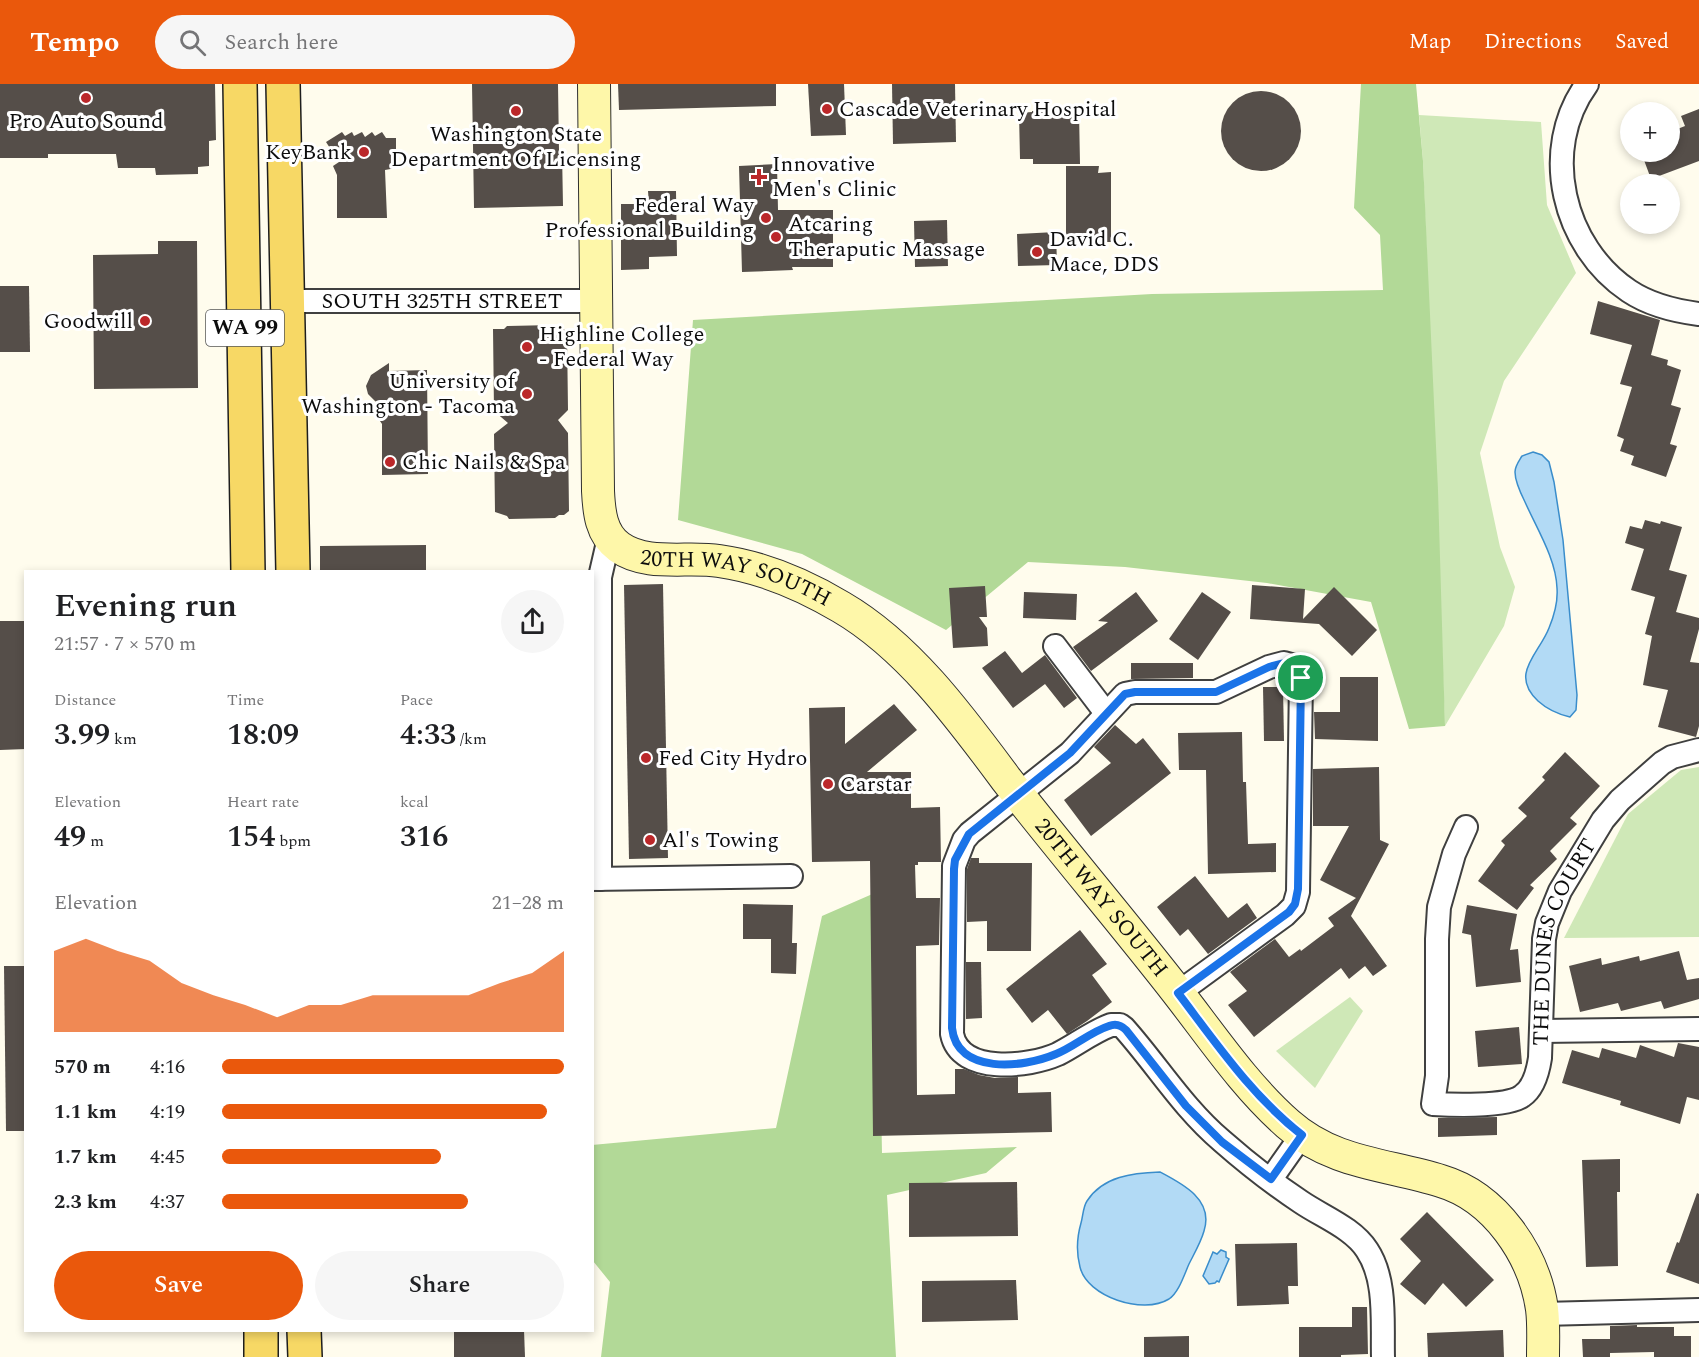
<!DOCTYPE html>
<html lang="en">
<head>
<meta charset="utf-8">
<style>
  :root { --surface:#fff; --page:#f6f6f6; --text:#202124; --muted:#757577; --accent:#ea580c }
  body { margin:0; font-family:Spectral,serif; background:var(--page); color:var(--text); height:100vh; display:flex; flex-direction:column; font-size:22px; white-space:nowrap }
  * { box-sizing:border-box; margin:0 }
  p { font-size:20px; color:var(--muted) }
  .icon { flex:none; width:33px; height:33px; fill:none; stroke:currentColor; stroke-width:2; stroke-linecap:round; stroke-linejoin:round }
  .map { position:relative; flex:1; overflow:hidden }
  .panel { position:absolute; left:24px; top:486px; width:570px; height:762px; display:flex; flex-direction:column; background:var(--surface); border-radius:0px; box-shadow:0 3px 9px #0003 }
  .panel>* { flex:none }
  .buttons { position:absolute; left:1620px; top:18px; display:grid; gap:12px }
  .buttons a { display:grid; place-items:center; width:60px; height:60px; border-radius:50%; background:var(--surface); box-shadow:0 3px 9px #0003; font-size:30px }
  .pin { position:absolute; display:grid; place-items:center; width:51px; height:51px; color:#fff; margin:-26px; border:3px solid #fff; border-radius:50%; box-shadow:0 2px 6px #0007 }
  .round { display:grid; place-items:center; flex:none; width:63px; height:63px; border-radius:32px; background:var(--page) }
  .summary { display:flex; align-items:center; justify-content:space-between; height:102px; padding:0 30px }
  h1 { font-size:33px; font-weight:600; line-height:45px }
  .stats { display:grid; grid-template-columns:repeat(3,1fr); gap:9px; height:102px; padding:6px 30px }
  .stats div { display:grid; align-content:center }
  .stats b { font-size:30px; font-weight:600 }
  .stats small { font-size:16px; font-weight:400 }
  .stats p { font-size:16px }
  .chart { height:168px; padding:12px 30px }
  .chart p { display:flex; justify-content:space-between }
  .chart svg { width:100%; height:108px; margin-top:6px; fill:var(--accent); opacity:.7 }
  .cta { display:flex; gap:12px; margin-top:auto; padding:12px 30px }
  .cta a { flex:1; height:69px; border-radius:36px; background:var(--accent); color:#fff; font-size:24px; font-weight:600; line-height:69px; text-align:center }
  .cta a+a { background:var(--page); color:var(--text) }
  ul { padding:0 30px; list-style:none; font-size:20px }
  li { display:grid; grid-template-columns:96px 72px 1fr; align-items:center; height:45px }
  li i { height:15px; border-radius:8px; background:var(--accent) }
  header { display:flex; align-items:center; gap:36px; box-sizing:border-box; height:84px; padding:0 30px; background:var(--accent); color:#fff }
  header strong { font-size:28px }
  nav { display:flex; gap:33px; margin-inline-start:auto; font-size:21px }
  .search { width:420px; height:54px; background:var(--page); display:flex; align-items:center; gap:15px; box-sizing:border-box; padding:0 21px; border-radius:33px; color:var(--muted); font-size:22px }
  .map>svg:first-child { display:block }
  .green { fill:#cfe8b7 }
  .forest { fill:#b2d997 }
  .water { fill:#b2daf5; stroke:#3a8dcb; stroke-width:1.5 }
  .building { fill:#554e49 }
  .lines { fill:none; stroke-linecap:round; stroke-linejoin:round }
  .street-casing { stroke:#404040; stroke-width:26 }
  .secondary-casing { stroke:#2f2f2f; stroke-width:34 }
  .primary-casing { stroke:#1e1e1e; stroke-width:36 }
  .street { stroke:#fff; stroke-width:22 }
  .secondary { stroke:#fef7a9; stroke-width:32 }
  .primary { stroke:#f7d865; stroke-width:33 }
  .route-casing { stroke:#fff; stroke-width:12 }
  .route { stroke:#1a73e8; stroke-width:8 }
  .poi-dot { fill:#bb2729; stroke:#fff; stroke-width:2 }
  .labels { text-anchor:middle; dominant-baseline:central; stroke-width:6; stroke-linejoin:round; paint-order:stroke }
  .shield { fill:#fff; stroke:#565656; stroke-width:1.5 }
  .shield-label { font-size:21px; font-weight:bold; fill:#0d0d0d }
  .poi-label { font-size:22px; fill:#0d0d0d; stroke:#fff; text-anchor:start }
  .street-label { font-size:22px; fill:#0d0d0d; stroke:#fff }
</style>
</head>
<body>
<header>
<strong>Tempo</strong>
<div class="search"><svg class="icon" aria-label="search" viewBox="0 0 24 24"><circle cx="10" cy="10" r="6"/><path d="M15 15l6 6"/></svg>Search here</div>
<nav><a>Map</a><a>Directions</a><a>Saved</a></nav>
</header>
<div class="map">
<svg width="1699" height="1273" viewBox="0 0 1699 1273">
  <rect width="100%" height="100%" fill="#fffced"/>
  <g class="green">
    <polygon points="1419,31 1541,38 1547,121 1576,189 1504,297 1480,369 1500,463 1515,503 1504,542 1445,642 1423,77"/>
    <polygon points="1699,683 1699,853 1564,854 1628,730 1681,686"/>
    <polygon points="1350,913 1363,927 1315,1004 1276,967"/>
  </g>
  <g class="forest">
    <polygon points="1361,0 1416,0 1423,77 1438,406 1445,642 1409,645 1371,518 1267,499 1125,483 1028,478 946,546 802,470 678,436 693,236 1152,210 1383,206 1380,151 1354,124"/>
    <polygon points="877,808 882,1069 1017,1063 986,1089 887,1111 896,1273 601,1273 610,1198 593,1177 592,1061 776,1044 822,832"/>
  </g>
  <g class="water">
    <path d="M1533,368L1542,371L1549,378L1554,398L1563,456L1577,611L1576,626L1570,633C1557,630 1548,626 1538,617C1509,590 1539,570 1549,544C1554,532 1558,517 1557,504C1556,475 1537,445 1525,418C1521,410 1515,398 1515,388C1515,382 1519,377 1522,372Z"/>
    <path d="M1160,1088C1183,1100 1214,1116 1204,1147C1201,1158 1194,1170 1189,1180C1184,1191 1179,1208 1169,1215C1143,1231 1087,1213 1080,1183C1076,1168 1077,1153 1081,1139C1083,1132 1083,1123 1087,1117C1103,1092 1133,1089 1160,1088Z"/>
    <polygon points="1221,1166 1226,1168 1226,1173 1229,1175 1219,1198 1217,1197 1215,1199 1209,1200 1203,1192 1213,1168 1217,1170"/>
  </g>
  <g class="building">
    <polygon points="0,0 215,0 216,56 209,57 209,82 198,83 198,90 156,91 155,84 118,84 116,70 48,70 48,74 0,74"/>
    <polygon points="472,0 558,0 559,67 562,67 563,122 474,124"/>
    <polygon points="618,0 776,0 776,22 619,26"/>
    <polygon points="808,0 844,0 846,51 811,52"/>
    <polygon points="892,0 955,0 956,58 893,60"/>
    <circle cx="1261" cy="47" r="40"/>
    <polygon points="1699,25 1699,77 1651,95 1641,68 1670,68 1670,52 1677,50 1675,46 1685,42 1681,32"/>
    <polygon points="1066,26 1066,28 1079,27 1080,80 1033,80 1033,75 1020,75 1019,29 1032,28 1032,27"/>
    <polygon points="342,48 345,52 352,48 354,52 362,48 365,53 372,48 375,52 382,48 386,54 396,54 396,84 385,86 387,134 337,134 337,91 333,82 339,78 326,58"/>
    <polygon points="777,80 778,126 833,126 833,183 792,183 793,186 742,188 739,82"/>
    <polygon points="1066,82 1099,82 1098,89 1111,88 1111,158 1066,158"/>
    <polygon points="648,107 676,107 677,172 649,173 649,185 621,186 621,120 649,120"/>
    <polygon points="947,136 948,182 915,183 914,137"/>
    <polygon points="1056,148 1057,181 1018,182 1017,150"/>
    <polygon points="158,157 197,157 198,304 94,305 93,171 158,170"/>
    <polygon points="0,202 29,202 30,268 0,268"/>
    <polygon points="1598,217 1660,236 1651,271 1668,276 1667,281 1681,286 1671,321 1681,324 1670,360 1677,362 1666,393 1631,381 1634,372 1620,367 1624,355 1617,352 1632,303 1620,300 1632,261 1590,250"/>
    <polygon points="553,241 556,244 563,244 567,249 568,326 558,336 568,349 569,427 564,431 559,431 555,434 509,435 507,432 495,428 494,350 508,339 494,327 493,245 504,245 507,242"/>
    <polygon points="389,279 389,287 427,286 428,390 382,391 382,340 374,328 377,319 368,310 366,302 371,291"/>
    <polygon points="1645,436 1660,440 1661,437 1682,443 1669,486 1687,491 1676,528 1699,534 1699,545 1690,578 1699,579 1699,642 1696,653 1658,643 1668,606 1643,601 1652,552 1645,550 1655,513 1631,506 1644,465 1625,459 1630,442 1642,445"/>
    <polygon points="426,461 426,488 320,488 320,462"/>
    <polygon points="663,500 668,774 629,775 624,501"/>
    <polygon points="1252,501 1305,505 1303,535 1334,503 1377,546 1352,572 1319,540 1250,535"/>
    <polygon points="985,502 987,533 979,533 987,544 988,562 953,564 949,504"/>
    <polygon points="1024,508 1077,510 1076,536 1023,534"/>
    <polygon points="1136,508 1158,537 1091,587 1073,563 1108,538 1098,537"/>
    <polygon points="1202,508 1231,528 1198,576 1169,555"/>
    <polygon points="0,537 26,537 26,665 0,666"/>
    <polygon points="1005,567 1022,589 1045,571 1077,614 1064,624 1045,600 1013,624 982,584"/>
    <polygon points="1131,579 1193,579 1193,594 1131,595"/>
    <polygon points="1340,593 1378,593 1378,657 1315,655 1314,628 1340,628"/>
    <polygon points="1263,603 1283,603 1284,657 1264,657"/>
    <polygon points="894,620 917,646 867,688 911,688 911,724 940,723 941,778 918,778 918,781 915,781 916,814 940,814 939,861 916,862 917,1011 955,1010 955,985 964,985 979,991 995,994 1018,993 1018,1009 1051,1008 1052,1048 873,1052 870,777 812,778 809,624 845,623 845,660"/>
    <polygon points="1115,641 1136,660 1143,654 1171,689 1091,752 1064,716 1111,679 1094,663"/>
    <polygon points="1242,648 1243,698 1246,698 1248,760 1276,759 1276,788 1208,790 1206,686 1179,686 1178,649"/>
    <polygon points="1565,668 1600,702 1570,734 1577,740 1550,767 1557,775 1530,801 1534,804 1517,826 1478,797 1505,761 1501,757 1527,732 1518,724 1545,696 1542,693"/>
    <polygon points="1379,683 1380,756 1389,760 1351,832 1387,882 1373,892 1365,882 1349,895 1341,884 1254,953 1228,921 1247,907 1230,888 1275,855 1289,873 1300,865 1301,867 1334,842 1328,834 1356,814 1320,796 1349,742 1313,742 1313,685"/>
    <polygon points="971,774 979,774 979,779 1032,779 1031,867 987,867 987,837 967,838 967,785"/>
    <polygon points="1195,792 1228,834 1247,819 1257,834 1208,870 1188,845 1180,852 1157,823"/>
    <polygon points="743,820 793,821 792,859 797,859 796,890 771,889 771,855 743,855"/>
    <polygon points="1467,821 1517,830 1510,866 1518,865 1521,898 1476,903 1471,851 1462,849"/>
    <polygon points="1080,846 1107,880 1092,891 1112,918 1087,937 1067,950 1048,926 1032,939 1006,905"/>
    <polygon points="1679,867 1687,896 1699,894 1699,915 1664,925 1661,917 1621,927 1618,919 1580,928 1569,882 1601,874 1602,881 1639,872 1640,877"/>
    <polygon points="966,878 981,878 982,934 966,935"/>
    <polygon points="4,882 26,882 26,1047 6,1047"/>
    <polygon points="1519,943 1522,980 1478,983 1475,947"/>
    <polygon points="1678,959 1699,963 1699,1016 1687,1013 1680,1040 1620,1021 1621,1017 1562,999 1572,966 1599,974 1602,964 1636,974 1640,961 1674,973"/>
    <polygon points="1497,1033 1497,1051 1438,1053 1438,1034"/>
    <polygon points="1620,1075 1620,1108 1617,1108 1618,1182 1586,1183 1582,1076"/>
    <polygon points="1017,1098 1018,1152 909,1153 909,1099"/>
    <polygon points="1697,1109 1699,1110 1699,1200 1666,1188 1677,1158 1679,1159"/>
    <polygon points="1427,1128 1494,1196 1466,1223 1443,1199 1425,1221 1400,1200 1421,1177 1400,1155"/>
    <polygon points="1297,1159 1298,1202 1288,1202 1289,1220 1237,1222 1235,1160"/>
    <polygon points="1016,1196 1018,1236 922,1238 922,1197"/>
    <polygon points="1352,1223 1367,1223 1368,1270 1341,1271 1341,1273 1299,1273 1299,1243 1352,1243"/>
    <polygon points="1637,1241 1637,1243 1674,1243 1674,1252 1691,1252 1691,1273 1654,1273 1654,1268 1610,1269 1610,1273 1583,1273 1582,1255 1610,1255 1610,1242"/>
    <polygon points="454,1246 524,1246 525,1273 454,1273"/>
    <polygon points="1503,1246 1504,1273 1428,1273 1427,1249"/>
    <polygon points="1189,1252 1189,1273 1144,1273 1144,1253"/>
  </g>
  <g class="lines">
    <g class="street-casing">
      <g id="street">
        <path d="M1587,0C1539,66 1563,163 1629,207C1650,221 1675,227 1699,230"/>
        <path id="s1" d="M288,217H596"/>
        <polyline points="1055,562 1106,629"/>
        <path id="s2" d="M1466,743L1454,770L1439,823L1437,855V992L1433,1020C1452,1021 1507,1023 1522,1012C1534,1004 1538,987 1540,974L1544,855L1547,839L1560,807L1603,736L1620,716L1662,679L1672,673L1699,666"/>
        <polyline points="592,795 791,792"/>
        <polyline points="600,795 600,493 609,454"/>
        <path d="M1178,909L1285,831L1294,822L1298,808L1301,595L1295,582L1284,579L1269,583L1216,608H1135L1125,610L1070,669L970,749L964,756L954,782L952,950C960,991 1029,983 1058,970C1076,961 1092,948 1111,941H1120L1124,944C1157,981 1183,1024 1222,1057C1247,1079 1274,1100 1301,1118C1323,1133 1353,1144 1367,1166C1387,1196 1382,1239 1383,1273"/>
        <polyline points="1541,947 1699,945"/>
        <polyline points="1271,1095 1302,1051"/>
        <polyline points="1543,1230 1699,1226"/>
      </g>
    </g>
    <g class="secondary-casing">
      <g id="secondary">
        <path id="s3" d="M594,0L598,407C599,428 601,450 619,463C647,483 687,472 719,477C762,483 804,501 841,523C908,562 960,633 1006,695C1062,767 1122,837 1178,909C1213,954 1245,1002 1288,1040C1333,1080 1387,1080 1441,1097C1495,1113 1534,1170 1542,1225C1544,1241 1543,1257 1543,1273"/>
      </g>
    </g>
    <g class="primary-casing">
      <g id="primary">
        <polyline points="240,0 248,488"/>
        <polyline points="283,0 293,488"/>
        <polyline points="261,1246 261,1273"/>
        <polyline points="304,1246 305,1273"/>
      </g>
    </g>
    <use href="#street" class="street"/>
    <use href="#secondary" class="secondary"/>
    <use href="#primary" class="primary"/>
  </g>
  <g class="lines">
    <g class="route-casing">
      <path id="route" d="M1284,579L1295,582L1301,594L1298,805L1295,820L1289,828L1178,909C1216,959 1252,1012 1302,1051L1271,1095L1222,1058L1186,1022L1126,946C1121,941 1116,939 1109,942C1090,948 1074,963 1056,970C1023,984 957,991 952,944L954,785L955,776L969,750L1070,669L1125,610L1135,608H1216L1269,583Z"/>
    </g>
    <use href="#route" class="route"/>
  </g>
  <g class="poi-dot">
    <circle cx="86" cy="14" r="6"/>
    <circle cx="827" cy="25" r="6"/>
    <circle cx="516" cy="27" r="6"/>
    <circle cx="364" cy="68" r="6"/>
    <path d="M756 84h6v6h6v6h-6v6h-6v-6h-6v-6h6z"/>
    <circle cx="766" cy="134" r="6"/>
    <circle cx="776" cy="153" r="6"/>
    <circle cx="1037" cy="168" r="6"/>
    <circle cx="145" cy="237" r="6"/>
    <circle cx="527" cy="263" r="6"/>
    <circle cx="527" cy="310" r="6"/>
    <circle cx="390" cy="378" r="6"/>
    <circle cx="646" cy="674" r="6"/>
    <circle cx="828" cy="700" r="6"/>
    <circle cx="650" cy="756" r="6"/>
  </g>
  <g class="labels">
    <rect class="shield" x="206" y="226" width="78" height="36" rx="4.5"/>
    <g class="shield-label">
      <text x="245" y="244">WA 99</text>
    </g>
    <g class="poi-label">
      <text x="839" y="25">Cascade Veterinary Hospital</text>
      <text x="86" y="37" text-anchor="middle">Pro Auto Sound</text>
      <text x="516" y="50" text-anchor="middle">Washington State<tspan x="516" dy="25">Department Of Licensing</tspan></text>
      <text x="352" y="68" text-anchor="end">KeyBank</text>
      <text x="772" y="80">Innovative<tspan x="772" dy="25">Men's Clinic</tspan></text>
      <text x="754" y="121" text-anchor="end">Federal Way<tspan x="754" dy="25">Professional Building</tspan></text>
      <text x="788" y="140">Atcaring<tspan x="788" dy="25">Theraputic Massage</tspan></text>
      <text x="1049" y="155">David C.<tspan x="1049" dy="25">Mace, DDS</tspan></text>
      <text x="133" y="237" text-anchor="end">Goodwill</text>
      <text x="539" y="250">Highline College<tspan x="539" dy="25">- Federal Way</tspan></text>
      <text x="515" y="297" text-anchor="end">University of<tspan x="515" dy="25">Washington - Tacoma</tspan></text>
      <text x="402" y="378">Chic Nails &amp; Spa</text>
      <text x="658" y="674">Fed City Hydro</text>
      <text x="840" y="700">Carstar</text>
      <text x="662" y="756">Al's Towing</text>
    </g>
    <g class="street-label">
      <text stroke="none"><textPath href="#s1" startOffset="154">SOUTH 325TH STREET</textPath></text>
      <text stroke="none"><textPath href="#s3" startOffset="591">20TH WAY SOUTH</textPath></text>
      <text stroke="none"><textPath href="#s3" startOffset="1095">20TH WAY SOUTH</textPath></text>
      <text stroke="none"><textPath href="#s2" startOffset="536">THE DUNES COURT</textPath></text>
    </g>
  </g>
</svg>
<div class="buttons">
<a>+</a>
<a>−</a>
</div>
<div class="pin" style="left:1301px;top:594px;background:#1e9e55"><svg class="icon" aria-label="arrive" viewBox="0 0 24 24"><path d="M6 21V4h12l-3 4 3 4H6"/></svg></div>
<section class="panel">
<div class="summary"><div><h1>Evening run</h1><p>21:57 · 7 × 570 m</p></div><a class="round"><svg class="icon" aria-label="share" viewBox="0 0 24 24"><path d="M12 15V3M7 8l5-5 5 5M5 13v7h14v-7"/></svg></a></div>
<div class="stats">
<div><p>Distance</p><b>3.99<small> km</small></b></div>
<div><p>Time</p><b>18:09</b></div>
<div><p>Pace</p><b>4:33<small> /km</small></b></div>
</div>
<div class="stats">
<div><p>Elevation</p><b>49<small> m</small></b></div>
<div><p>Heart rate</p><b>154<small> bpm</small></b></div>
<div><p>kcal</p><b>316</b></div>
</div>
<div class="chart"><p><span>Elevation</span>21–28 m</p>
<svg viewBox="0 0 160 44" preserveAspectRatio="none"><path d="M0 44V11L10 6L20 11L30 15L40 24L50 29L60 33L70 38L80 33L90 33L100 29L110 29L120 29L130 29L140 24L150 20L160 11V44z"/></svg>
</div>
<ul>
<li><b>570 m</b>4:16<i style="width:100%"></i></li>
<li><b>1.1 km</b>4:19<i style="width:95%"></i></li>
<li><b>1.7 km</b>4:45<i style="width:64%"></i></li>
<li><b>2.3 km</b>4:37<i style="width:72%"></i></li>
</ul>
<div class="cta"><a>Save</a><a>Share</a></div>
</section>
</div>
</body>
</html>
